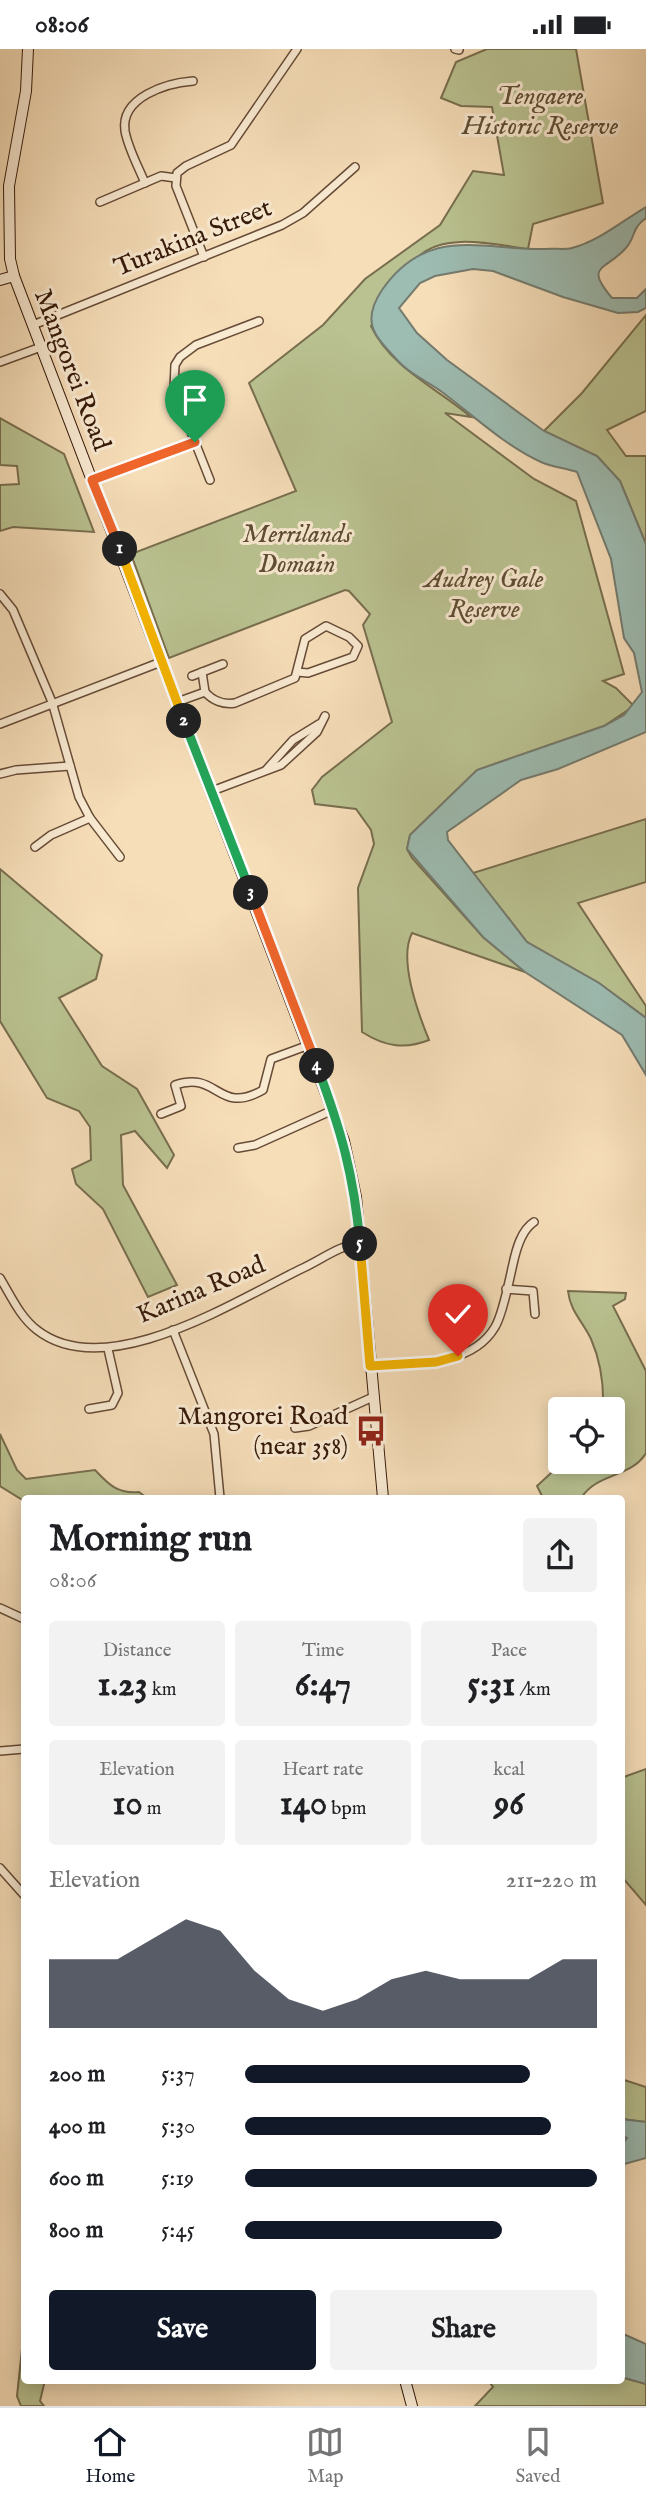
<!DOCTYPE html>
<html lang="en">
<head>
<meta charset="utf-8">
<style>
  :root { --surface:#fff; --page:#f2f2f2; --text:#202124; --muted:#757577; --line:#e0e0e0; --accent:#111827 }
  body { margin:0; font-family:"IM FELL English",serif; background:var(--page); color:var(--text); height:100vh; display:flex; flex-direction:column; font-size:26px; white-space:nowrap }
  * { box-sizing:border-box; margin:0 }
  p { font-size:23px; color:var(--muted) }
  .icon { flex:none; width:38px; height:38px; fill:none; stroke:currentColor; stroke-width:2; stroke-linecap:round; stroke-linejoin:round }
  .map { position:relative; flex:1; overflow:hidden }
  .side { position:absolute; left:21px; top:1446px; width:604px; height:889px; display:flex; flex-direction:column; background:var(--surface); border-radius:7px; box-shadow:0 4px 18px #0003 }
  .side>* { flex:none }
  .buttons { position:absolute; left:548px; top:1348px; display:grid; gap:14px }
  .buttons a { display:grid; place-items:center; width:77px; height:77px; border-radius:7px; background:var(--surface); box-shadow:0 4px 18px #0003; font-size:35px }
  .pin { position:absolute; display:grid; place-items:center; width:60px; height:60px; color:#fff; margin:-72px -30px; border-radius:50% 50% 50% 0; rotate:-45deg; box-shadow:0 0 7px #0007 }
  .pin .icon { rotate:45deg }
  .km { position:absolute; width:35px; height:35px; margin:-18px; border-radius:50%; background:#222; color:#fff; font-size:19px; line-height:35px; text-align:center }
  .round { display:grid; place-items:center; flex:none; width:74px; height:74px; border-radius:7px; background:var(--page) }
  .head { display:flex; align-items:center; justify-content:space-between; height:119px; padding:0 28px }
  h1 { font-size:38px; font-weight:700; line-height:52px }
  .figures { display:grid; grid-template-columns:repeat(3,1fr); gap:10px; height:119px; padding:7px 28px }
  .figures div { display:grid; align-content:center; border-radius:7px; background:var(--page); text-align:center }
  .figures b { font-size:35px; font-weight:700 }
  .figures small { font-size:19px; font-weight:400 }
  .figures p { font-size:19px }
  .chart { height:196px; padding:14px 28px }
  .chart p { display:flex; justify-content:space-between }
  .chart svg { width:100%; height:126px; margin-top:7px; fill:var(--accent); opacity:.7 }
  .primary-button { display:flex; gap:14px; margin-top:auto; padding:14px 28px }
  .primary-button a { flex:1; height:80px; border-radius:7px; background:var(--accent); color:#fff; font-size:28px; font-weight:700; line-height:80px; text-align:center }
  .primary-button a+a { background:var(--page); color:var(--text) }
  ul { padding:0 28px; list-style:none; font-size:23px }
  li { display:grid; grid-template-columns:112px 84px 1fr; align-items:center; height:52px }
  li i { height:18px; border-radius:9px; background:var(--accent) }
  .status { display:flex; justify-content:space-between; align-items:center; height:49px; padding:0 35px; background:var(--surface); direction:ltr }
  .status svg { height:19px; fill:currentColor }
  .tabs { display:flex; justify-content:space-around; align-items:center; height:98px; border-top:2px solid var(--line); background:var(--surface); font-size:19px; color:var(--muted) }
  .tabs a { display:grid; justify-items:center; gap:4px }
  .tabs .current { color:var(--accent) }
  .map>svg:first-child { display:block }
  .green { fill:#bac291; stroke:#786e4e; stroke-width:2 }
  .water { fill:#9dbcb2; stroke:#747b6f; stroke-width:2 }
  .lines { fill:none; stroke-linecap:round; stroke-linejoin:round }
  .street-casing { stroke:#664b36; stroke-width:10 }
  .secondary-casing { stroke:#361a0a; stroke-width:12 }
  .street { stroke:#f9ead2; stroke-width:7 }
  .secondary { stroke:#f9ead2; stroke-width:10 }
  .split-1-casing { stroke:#fff; stroke-width:14 }
  .split-2-casing { stroke:#fff; stroke-width:14 }
  .split-3-casing { stroke:#fff; stroke-width:14 }
  .split-4-casing { stroke:#fff; stroke-width:14 }
  .split-5-casing { stroke:#fff; stroke-width:14 }
  .split-6-casing { stroke:#fff; stroke-width:14 }
  .split-1 { stroke:#f0652b; stroke-width:9 }
  .split-2 { stroke:#f5b400; stroke-width:9 }
  .split-3 { stroke:#22a559; stroke-width:9 }
  .split-4 { stroke:#f0652b; stroke-width:9 }
  .split-5 { stroke:#22a559; stroke-width:9 }
  .split-6 { stroke:#f5b400; stroke-width:9 }
  .labels { text-anchor:middle; dominant-baseline:central; stroke-width:6; stroke-linejoin:round; paint-order:stroke }
  .park-label { font-size:26px; font-style:italic; fill:#5e4c32; stroke:#f9ead2 }
  .street-label { font-size:26px; fill:#361a0a; stroke:#f9ead2 }
  .poi-label { font-size:26px; fill:#361a0a; stroke:#f9ead2; text-anchor:end }
</style>
</head>
<body>
<div class="status"><b>08:06</b><svg viewBox="0 0 49 12"><path d="M0 12V9h3v3zM5 12V6h3v6zM10 12V3h3v9zM15 12V0h3v12zM26 1h20v11H26zM47 4h2v5h-2z"/></svg></div>
<div class="map">
<svg width="646" height="2357" viewBox="0 0 646 2357">
  <rect width="100%" height="100%" fill="#f6deb9"/>
  <filter id="stains"><feTurbulence type="fractalNoise" baseFrequency=".00286" numOctaves="4"/><feColorMatrix values="0 0 0 0 .2 0 0 0 0 .09 0 0 0 0 .02 0 0 0 .5 -.17"/></filter>
  <radialGradient id="worn" r=".72"><stop offset=".6" stop-color="#630" stop-opacity="0"/><stop offset="1" stop-color="#630" stop-opacity=".3"/></radialGradient>
  <g class="green">
    <path d="M487,0H576L603,154L533,175L528,200C496,196 443,182 417,209C399,227 385,255 371,277C391,319 437,339 471,368L445,364L534,430L576,452L624,625L603,632L616,639L634,657L604,677L477,721L410,786L407,800L412,809L483,888L525,923L412,884C398,911 418,964 429,991C404,1001 384,997 362,983L358,839L374,795L371,781L356,760L315,755L312,741L322,728L392,673L363,576L370,565L349,542L345,541L169,609L131,505L296,442L249,334L323,276L365,230L440,176L473,122L504,126L492,58L461,57L441,49L456,13Z"/>
    <polygon points="646,266 646,362 607,381 626,407 646,407 646,495 620,432 597,407 544,382 582,344"/>
    <polygon points="0,369 64,405 94,483 13,478 0,482 0,436 19,435 17,417 0,416"/>
    <polygon points="646,770 646,833 578,854 646,957 646,969 599,934 527,893 473,824"/>
    <polygon points="0,820 102,906 96,930 59,949 102,1017 137,1040 174,1106 167,1119 135,1082 121,1086 123,1136 177,1236 148,1248 103,1160 76,1135 72,1120 91,1111 90,1078 79,1062 47,1049 0,972"/>
    <path d="M568,1242L626,1244L625,1250L613,1257L646,1322V1404C631,1429 598,1423 581,1449H543L537,1437L564,1412H612V1360H603C604,1336 601,1313 591,1290C583,1273 570,1262 568,1242Z"/>
    <path d="M0,1385L17,1421L26,1430L95,1421C109,1436 118,1445 139,1443L147,1449H24V1452L0,1437Z"/>
    <polygon points="646,1720 646,1856 621,1827 621,1729"/>
    <polygon points="621,2030 646,2038 646,2073 621,2070"/>
    <polygon points="24,2281 24,2331 45,2331 40,2352 44,2357 21,2357 17,2347"/>
    <polygon points="621,2328 646,2335 646,2357 475,2357 493,2338 488,2331 621,2331"/>
  </g>
  <g class="water">
    <path d="M646,158V169C631,179 636,189 625,200C605,222 584,216 612,249H637L646,240V259L638,263L618,264L563,248L493,222L473,220L435,227L420,234L399,259L417,284L447,311L544,382L597,407L620,432L646,495V683L558,720L521,731L447,783L448,791L527,893L599,934L646,969V1026L622,986L525,923L483,888L407,800L410,786L477,721L604,677L624,666L642,643L634,604L624,589L611,510L577,423C565,419 552,418 541,413C504,396 474,367 442,343C427,332 411,326 399,313C375,287 360,274 382,241C427,176 481,201 545,200C554,199 564,201 572,199C599,192 622,172 646,158Z"/>
    <polygon points="621,2070 646,2073 646,2109 621,2116 621,2096 627,2089 621,2086"/>
    <polygon points="621,2284 646,2295 646,2335 621,2328"/>
  </g>
  <g class="lines">
    <g class="street-casing">
      <g id="street">
        <polyline points="455,0 459,1"/>
        <path d="M145,134C138,117 128,99 125,82C120,48 167,34 193,32"/>
        <polyline points="100,153 161,127 176,129"/>
        <polyline points="204,208 176,137 177,124 186,117 231,96 297,0"/>
        <polyline points="33,276 282,176 303,164 355,118"/>
        <polyline points="0,313 41,298"/>
        <polyline points="92,431 195,393"/>
        <polyline points="210,431 174,340 175,316 180,308 196,296 259,272"/>
        <polyline points="0,545 13,561 52,653 79,748 90,769 120,808"/>
        <polyline points="202,623 205,643"/>
        <polyline points="192,627 223,615"/>
        <path d="M177,653L205,643C212,651 223,656 235,654L295,629L305,590L326,577L349,588L358,597L353,608L308,624L297,623"/>
        <polyline points="0,675 161,613"/>
        <polyline points="266,721 293,691 319,675"/>
        <polyline points="0,725 16,721 70,717"/>
        <polyline points="212,742 281,716 317,683 325,667"/>
        <polyline points="35,798 51,786 90,769"/>
        <path d="M161,1065L181,1057L175,1036C219,1021 217,1067 263,1041L271,1010L309,996"/>
        <polyline points="238,1099 255,1096 333,1061"/>
        <path d="M0,1229C11,1247 20,1268 37,1281C106,1335 235,1252 301,1220C319,1212 340,1196 360,1194"/>
        <polyline points="506,1240 533,1242 535,1265"/>
        <polyline points="173,1281 214,1385 220,1449"/>
        <path d="M370,1317C411,1314 471,1319 495,1278C503,1265 509,1232 513,1215C516,1201 521,1181 534,1173"/>
        <polyline points="89,1360 112,1356 118,1344 108,1300"/>
        <polyline points="295,1379 309,1377 373,1348"/>
        <polyline points="0,1559 24,1570"/>
        <polyline points="0,1702 24,1700"/>
        <polyline points="0,1819 24,1846"/>
      </g>
    </g>
    <g class="secondary-casing">
      <g id="secondary">
        <polyline points="28,0 26,42 9,137 10,210 14,227 344,1092 356,1148 383,1449"/>
        <polyline points="0,231 14,227"/>
        <polyline points="405,2331 412,2357"/>
      </g>
    </g>
    <use href="#street" class="street"/>
    <use href="#secondary" class="secondary"/>
  </g>
  <g class="lines">
    <g class="split-1-casing">
      <polyline id="split-1" points="120,500 92,431 195,393"/>
    </g>
    <g class="split-2-casing">
      <polyline id="split-2" points="120,500 184,672"/>
    </g>
    <g class="split-3-casing">
      <polyline id="split-3" points="184,672 251,844"/>
    </g>
    <g class="split-4-casing">
      <polyline id="split-4" points="251,844 317,1017"/>
    </g>
    <g class="split-5-casing">
      <path id="split-5" d="M317,1017C341,1081 354,1126 360,1195"/>
    </g>
    <g class="split-6-casing">
      <polyline id="split-6" points="360,1195 370,1317 436,1313 458,1307"/>
    </g>
    <use href="#split-1" class="split-1"/>
    <use href="#split-2" class="split-2"/>
    <use href="#split-3" class="split-3"/>
    <use href="#split-4" class="split-4"/>
    <use href="#split-5" class="split-5"/>
    <use href="#split-6" class="split-6"/>
  </g>
  <defs>
    <g id="bus-bare" transform="scale(2.415)"><path d="M-5-6H5V4H4V6H2V4H-2V6H-4V4H-5ZM-3.5-4V0h7V-4ZM-3.5 1.2v1.5H-2V1.2ZM2 1.2v1.5H3.5V1.2Z" fill="#8f2418" stroke="#f9ead2" stroke-width="2.5" paint-order="stroke"/></g>
  </defs>
  <g fill-rule="evenodd">
    <use href="#bus-bare" x="371" y="1382"/>
  </g>
  <g class="labels">
    <g class="park-label">
      <text x="540" y="47">Tengaere<tspan x="540" dy="30">Historic Reserve</tspan></text>
      <text x="297" y="485">Merrilands<tspan x="297" dy="30">Domain</tspan></text>
      <text x="484" y="530">Audrey Gale<tspan x="484" dy="30">Reserve</tspan></text>
    </g>
    <g class="street-label">
      <text transform="translate(193 189) rotate(-22)">Turakina Street</text>
      <text transform="translate(72 321) rotate(69)">Mangorei Road</text>
      <text transform="translate(201 1241) rotate(-23)">Karina Road</text>
    </g>
    <g class="poi-label">
      <text x="348" y="1367">Mangorei Road<tspan x="348" dy="30">(near 358)</tspan></text>
    </g>
  </g>
  <rect width="100%" height="100%" filter="url(#stains)"/>
  <rect width="100%" height="100%" fill="url(#worn)"/>
</svg>
<div class="buttons">
<a><svg class="icon" aria-label="locate" viewBox="0 0 24 24"><circle cx="12" cy="12" r="6"/><path d="M12 2v4M12 18v4M2 12h4M18 12h4"/></svg></a>
</div>
<div class="pin" style="left:195px;top:393px;background:#1e9e55"><svg class="icon" aria-label="arrive" viewBox="0 0 24 24"><path d="M6 21V4h12l-3 4 3 4H6"/></svg></div>
<div class="pin" style="left:458px;top:1307px;background:#d93025"><svg class="icon" aria-label="check" viewBox="0 0 24 24"><path d="M5 12l5 5 9-10"/></svg></div>
<b class="km" style="left:120px;top:500px">1</b>
<b class="km" style="left:184px;top:672px">2</b>
<b class="km" style="left:251px;top:844px">3</b>
<b class="km" style="left:317px;top:1017px">4</b>
<b class="km" style="left:360px;top:1195px">5</b>
<section class="side">
<div class="head"><div><h1>Morning run</h1><p>08:06</p></div><a class="round"><svg class="icon" aria-label="share" viewBox="0 0 24 24"><path d="M12 15V3M7 8l5-5 5 5M5 13v7h14v-7"/></svg></a></div>
<div class="figures">
<div><p>Distance</p><b>1.23<small> km</small></b></div>
<div><p>Time</p><b>6:47</b></div>
<div><p>Pace</p><b>5:31<small> /km</small></b></div>
</div>
<div class="figures">
<div><p>Elevation</p><b>10<small> m</small></b></div>
<div><p>Heart rate</p><b>140<small> bpm</small></b></div>
<div><p>kcal</p><b>96</b></div>
</div>
<div class="chart"><p><span>Elevation</span>211–220 m</p>
<svg viewBox="0 0 160 44" preserveAspectRatio="none"><path d="M0 44V20L10 20L20 20L30 13L40 6L50 10L60 24L70 34L80 38L90 34L100 27L110 24L120 27L130 27L140 27L150 20L160 20V44z"/></svg>
</div>
<ul>
<li><b>200 m</b>5:37<i style="width:81%"></i></li>
<li><b>400 m</b>5:30<i style="width:87%"></i></li>
<li><b>600 m</b>5:19<i style="width:100%"></i></li>
<li><b>800 m</b>5:45<i style="width:73%"></i></li>
</ul>
<div class="primary-button"><a>Save</a><a>Share</a></div>
</section>
</div>
<nav class="tabs">
<a class="current"><svg class="icon" aria-label="home" viewBox="0 0 24 24"><path d="M3 11l9-7 9 7M6 9v11h12V9"/></svg>Home</a>
<a><svg class="icon" aria-label="map" viewBox="0 0 24 24"><path d="M3 6l6-2 6 2 6-2v14l-6 2-6-2-6 2zM9 4v14M15 6v14"/></svg>Map</a>
<a><svg class="icon" aria-label="saved" viewBox="0 0 24 24"><path d="M7 4h10v16l-5-4-5 4z"/></svg>Saved</a>
</nav>
</body>
</html>
